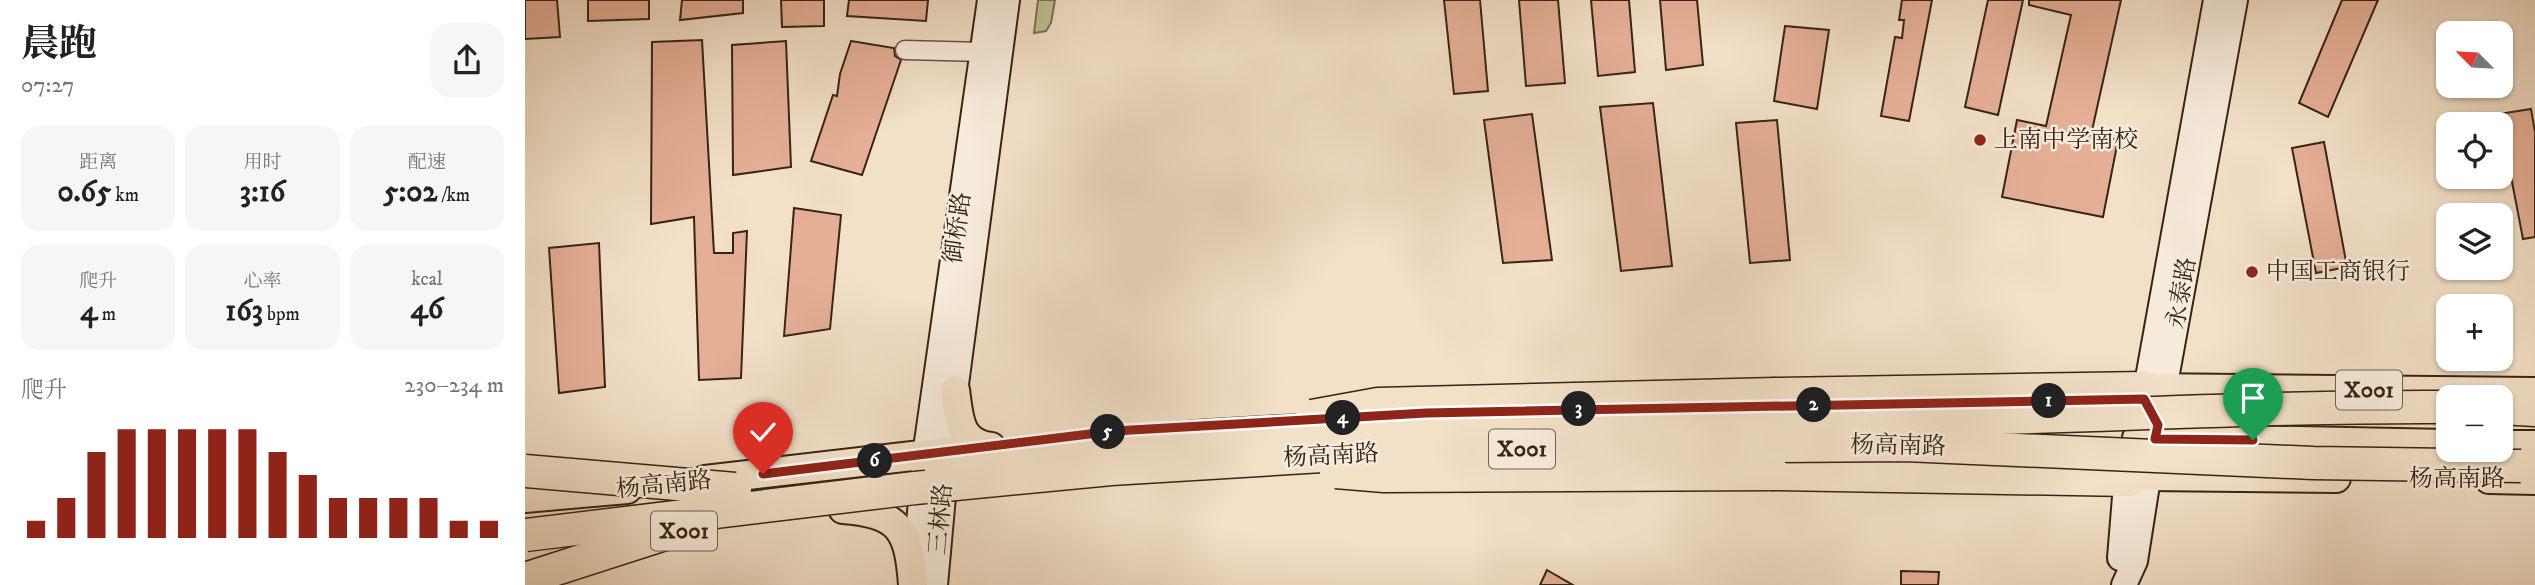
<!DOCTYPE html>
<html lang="zh">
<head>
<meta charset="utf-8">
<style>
  :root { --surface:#fff; --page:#f6f6f6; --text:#222; --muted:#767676; --accent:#8f2418 }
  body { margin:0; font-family:"IM FELL DW Pica","Noto Serif SC",serif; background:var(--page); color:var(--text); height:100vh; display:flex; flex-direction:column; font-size:26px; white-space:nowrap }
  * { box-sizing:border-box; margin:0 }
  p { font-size:23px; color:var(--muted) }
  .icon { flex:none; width:38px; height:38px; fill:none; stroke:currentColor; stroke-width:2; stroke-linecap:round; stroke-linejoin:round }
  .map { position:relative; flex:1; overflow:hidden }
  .sheet { display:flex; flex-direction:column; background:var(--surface); width:525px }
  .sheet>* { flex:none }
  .needle { width:46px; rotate:294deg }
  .buttons { position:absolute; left:1911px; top:21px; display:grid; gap:14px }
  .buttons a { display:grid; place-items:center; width:77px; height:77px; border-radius:14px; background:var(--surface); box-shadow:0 2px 5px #0004; font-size:35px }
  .pin { position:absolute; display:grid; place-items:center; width:60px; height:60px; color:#fff; margin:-72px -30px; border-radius:50% 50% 50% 0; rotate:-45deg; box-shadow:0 0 7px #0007 }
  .pin .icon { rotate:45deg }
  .km { position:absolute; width:35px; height:35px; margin:-18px; border-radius:50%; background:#222; color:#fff; font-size:19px; line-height:35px; text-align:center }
  .round { display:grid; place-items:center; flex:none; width:74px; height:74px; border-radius:21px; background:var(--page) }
  .head { display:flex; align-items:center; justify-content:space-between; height:119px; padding:0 21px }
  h1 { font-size:38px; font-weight:700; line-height:52px }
  .stats { display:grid; grid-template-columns:repeat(3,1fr); gap:10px; height:119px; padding:7px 21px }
  .stats div { display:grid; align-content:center; border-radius:18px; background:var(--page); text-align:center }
  .stats b { font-size:30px; font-weight:700 }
  .stats small { font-size:19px; font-weight:400 }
  .stats p { font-size:19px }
  .chart { height:196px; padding:14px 21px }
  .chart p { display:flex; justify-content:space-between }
  .chart svg { width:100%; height:126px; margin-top:7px; stroke:var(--accent); stroke-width:6 }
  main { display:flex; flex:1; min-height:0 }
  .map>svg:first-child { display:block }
  .green { fill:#bfc192; stroke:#7b7253; stroke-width:2 }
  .building { fill:#e5af96; stroke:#372414; stroke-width:2 }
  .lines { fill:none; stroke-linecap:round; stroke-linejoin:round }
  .street-casing { stroke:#665341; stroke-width:21 }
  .secondary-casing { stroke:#372414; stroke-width:28 }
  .primary-casing { stroke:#372414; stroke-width:32 }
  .highway-casing { stroke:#372414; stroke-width:35 }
  .street { stroke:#f7ebdb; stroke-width:18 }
  .secondary { stroke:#f7ebdb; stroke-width:24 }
  .primary { stroke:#f2e0c7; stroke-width:28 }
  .highway { stroke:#f2e0c7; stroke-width:32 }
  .highway-bridge-casing { stroke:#372414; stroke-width:35; stroke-linecap:butt }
  .highway-bridge { stroke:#f2e0c7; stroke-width:32 }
  .route-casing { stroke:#fff; stroke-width:14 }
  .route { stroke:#8f2418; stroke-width:9 }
  .poi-dot { fill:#8f2418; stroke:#f7ebdb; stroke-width:2.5 }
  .labels { text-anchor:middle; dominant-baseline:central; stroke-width:5; stroke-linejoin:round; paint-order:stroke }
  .shield { fill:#f7ebdb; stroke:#716050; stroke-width:2 }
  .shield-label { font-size:23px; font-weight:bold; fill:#372414 }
  .poi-label { font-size:24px; fill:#372414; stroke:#f7ebdb; text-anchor:start }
  .street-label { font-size:24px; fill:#372414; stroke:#f7ebdb }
</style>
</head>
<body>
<main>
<section class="sheet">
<div class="head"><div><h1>晨跑</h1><p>07:27</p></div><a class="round"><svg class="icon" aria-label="share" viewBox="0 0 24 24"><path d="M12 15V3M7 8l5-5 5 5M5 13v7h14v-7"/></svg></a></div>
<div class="stats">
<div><p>距离</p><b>0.65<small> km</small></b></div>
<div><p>用时</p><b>3:16</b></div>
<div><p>配速</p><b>5:02<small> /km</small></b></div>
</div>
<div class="stats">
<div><p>爬升</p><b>4<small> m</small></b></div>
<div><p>心率</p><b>163<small> bpm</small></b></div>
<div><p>kcal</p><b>46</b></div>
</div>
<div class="chart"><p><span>爬升</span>230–234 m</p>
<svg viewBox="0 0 160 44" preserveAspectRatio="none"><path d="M5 44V38M15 44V30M25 44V14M35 44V6M45 44V6M55 44V6M65 44V6M75 44V6M85 44V14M95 44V22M105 44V30M115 44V30M125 44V30M135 44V30M145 44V38M155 44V38"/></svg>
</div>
</section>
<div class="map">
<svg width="2010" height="585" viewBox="0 0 2010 585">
  <rect width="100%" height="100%" fill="#f2e0c7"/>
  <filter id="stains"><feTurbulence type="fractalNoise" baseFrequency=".00286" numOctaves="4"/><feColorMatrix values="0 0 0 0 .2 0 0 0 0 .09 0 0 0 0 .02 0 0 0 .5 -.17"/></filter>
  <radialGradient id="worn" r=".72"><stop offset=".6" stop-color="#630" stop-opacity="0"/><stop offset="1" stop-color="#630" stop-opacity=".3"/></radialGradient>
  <polygon class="green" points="513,0 530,0 526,23 521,31 509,33"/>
  <g class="building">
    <polygon points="0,0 32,0 35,37 0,39"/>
    <polygon points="63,0 124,0 124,19 63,21"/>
    <polygon points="157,0 218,0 218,13 155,20"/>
    <polygon points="256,0 299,0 299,26 257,27"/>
    <polygon points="324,0 403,0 401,21 322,16"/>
    <polygon points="919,0 955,0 963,91 929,94"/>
    <polygon points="994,0 1033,0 1040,83 1001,86"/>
    <polygon points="1066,0 1104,0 1110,72 1073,76"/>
    <polygon points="1135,0 1172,0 1178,65 1141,70"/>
    <polygon points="1377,0 1407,0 1384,121 1356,116 1370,37 1377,38 1379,20 1374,20"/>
    <polygon points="1463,0 1498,0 1473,115 1440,107"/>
    <polygon points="1504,0 1596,0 1566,135 1593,140 1578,217 1477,197 1492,120 1521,126 1546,15 1504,5"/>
    <polygon points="1817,0 1853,0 1803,117 1774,103"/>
    <polygon points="1260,26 1304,30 1292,109 1249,101"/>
    <polygon points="177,40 189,253 208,253 208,233 222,231 216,378 174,380 169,217 126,224 127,42"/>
    <polygon points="261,41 266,167 208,175 207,45"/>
    <polygon points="326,41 369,48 370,56 376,60 337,175 286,161 308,95 312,96 315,74"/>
    <polygon points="1128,103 1147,266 1096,271 1075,107"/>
    <polygon points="2006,109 2010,132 2010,237 1998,239 1974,114"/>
    <polygon points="1007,114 1027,260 978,263 959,120"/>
    <polygon points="1252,120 1265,260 1225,263 1211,123"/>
    <polygon points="1799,142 1822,267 1791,273 1767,148"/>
    <polygon points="269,208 316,215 305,329 259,336"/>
    <polygon points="74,243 80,387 34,393 24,248"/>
    <polygon points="1022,570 1048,585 1015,585"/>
    <polygon points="1376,571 1414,572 1413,585 1376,585"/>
  </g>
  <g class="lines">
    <g class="street-casing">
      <polyline id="street" points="380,50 458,52"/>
    </g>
    <g class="secondary-casing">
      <g id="secondary">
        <polyline points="1618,406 1691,0"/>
        <polyline points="1636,406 1710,0"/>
        <polyline points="1595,558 1600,497 1607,462"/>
        <polyline points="390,568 400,456 465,0"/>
        <polyline points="410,585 422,452 482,0"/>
        <polyline points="1599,585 1610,561 1626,459"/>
      </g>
    </g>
    <g class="primary-casing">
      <g id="primary">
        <polyline points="1621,388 2010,392"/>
        <path d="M430,390C434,417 433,443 466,447"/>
        <polyline points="1612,438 1923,444"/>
        <polyline points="1976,445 2010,445"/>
        <polyline points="1583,465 1606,465 1622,476 1811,478"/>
        <polyline points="1964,479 2010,480"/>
        <polyline points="180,480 439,450"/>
        <polyline points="0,498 102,489"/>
        <path d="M318,509C375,513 384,530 388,585"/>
        <polyline points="0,556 80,542"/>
      </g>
    </g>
    <g class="highway-casing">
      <g id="highway">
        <polyline points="1250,394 1621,388"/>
        <polyline points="1976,408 2010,410"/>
        <polyline points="1249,474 1604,480"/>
      </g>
    </g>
    <use href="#street" class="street"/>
    <use href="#secondary" class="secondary"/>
    <use href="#primary" class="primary"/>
    <use href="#highway" class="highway"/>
    <g class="highway-bridge-casing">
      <g id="highway-bridge">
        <polyline points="787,416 853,404 1250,394"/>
        <path d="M415,465C503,454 590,443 679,436C916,420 1155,424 1392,420C1569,417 1746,406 1923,407"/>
        <polyline points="0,471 210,489"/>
        <polyline points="811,472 859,476 1249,474"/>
        <polyline points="1,535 390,488 586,469 830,454 1024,448 1380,445 1788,463 1996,466"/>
        <polyline points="0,579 149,531"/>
      </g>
    </g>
    <use href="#highway-bridge" class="highway-bridge"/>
  </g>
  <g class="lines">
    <g class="route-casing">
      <polyline id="route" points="238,474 589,431 901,413 1619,399 1633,425 1630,439 1728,440"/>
    </g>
    <use href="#route" class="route"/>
  </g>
  <g class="poi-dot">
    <circle cx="1455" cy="140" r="7"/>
    <circle cx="1727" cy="272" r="7"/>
  </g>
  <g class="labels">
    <g class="shield">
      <rect x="1811" y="370.5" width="66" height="39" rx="5"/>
      <rect x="964" y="429.5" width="66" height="39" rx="5"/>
      <rect x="126" y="511.5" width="66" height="39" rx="5"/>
    </g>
    <g class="shield-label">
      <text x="1844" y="390">X001</text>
      <text x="997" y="449">X001</text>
      <text x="159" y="531">X001</text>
    </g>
    <g class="poi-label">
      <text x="1469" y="140">上南中学南校</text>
      <text x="1741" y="272">中国工商银行</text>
    </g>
    <g class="street-label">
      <text transform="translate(433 228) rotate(-82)">御桥路</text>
      <text transform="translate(1657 293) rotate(-80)">永泰路</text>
      <text transform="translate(1373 446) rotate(1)">杨高南路</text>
      <text transform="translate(806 456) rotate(-3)">杨高南路</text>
      <text x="1932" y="479">杨高南路</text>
      <text transform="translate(139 485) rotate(-6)">杨高南路</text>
      <text transform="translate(416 519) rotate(-85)">三林路</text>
    </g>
  </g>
  <rect width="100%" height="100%" filter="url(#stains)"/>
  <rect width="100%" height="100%" fill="url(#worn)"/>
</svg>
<div class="buttons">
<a><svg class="needle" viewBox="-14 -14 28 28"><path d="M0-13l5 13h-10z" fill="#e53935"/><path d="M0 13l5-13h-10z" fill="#767676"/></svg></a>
<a><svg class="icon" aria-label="locate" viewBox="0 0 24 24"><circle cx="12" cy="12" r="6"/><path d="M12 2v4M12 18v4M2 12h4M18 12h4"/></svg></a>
<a><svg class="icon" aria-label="layers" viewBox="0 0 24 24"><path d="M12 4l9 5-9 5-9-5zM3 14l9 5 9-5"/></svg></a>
<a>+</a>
<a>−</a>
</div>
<div class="pin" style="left:1728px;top:440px;background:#1e9e55"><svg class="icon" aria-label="arrive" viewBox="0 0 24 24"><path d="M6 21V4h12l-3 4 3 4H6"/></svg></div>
<div class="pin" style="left:238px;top:474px;background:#d93025"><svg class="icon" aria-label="check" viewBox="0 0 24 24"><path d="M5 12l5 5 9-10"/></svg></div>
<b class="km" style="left:1524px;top:401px">1</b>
<b class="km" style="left:1289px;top:405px">2</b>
<b class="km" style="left:1054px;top:409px">3</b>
<b class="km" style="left:818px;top:418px">4</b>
<b class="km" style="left:583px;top:432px">5</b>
<b class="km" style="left:350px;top:461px">6</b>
</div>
</main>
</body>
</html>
